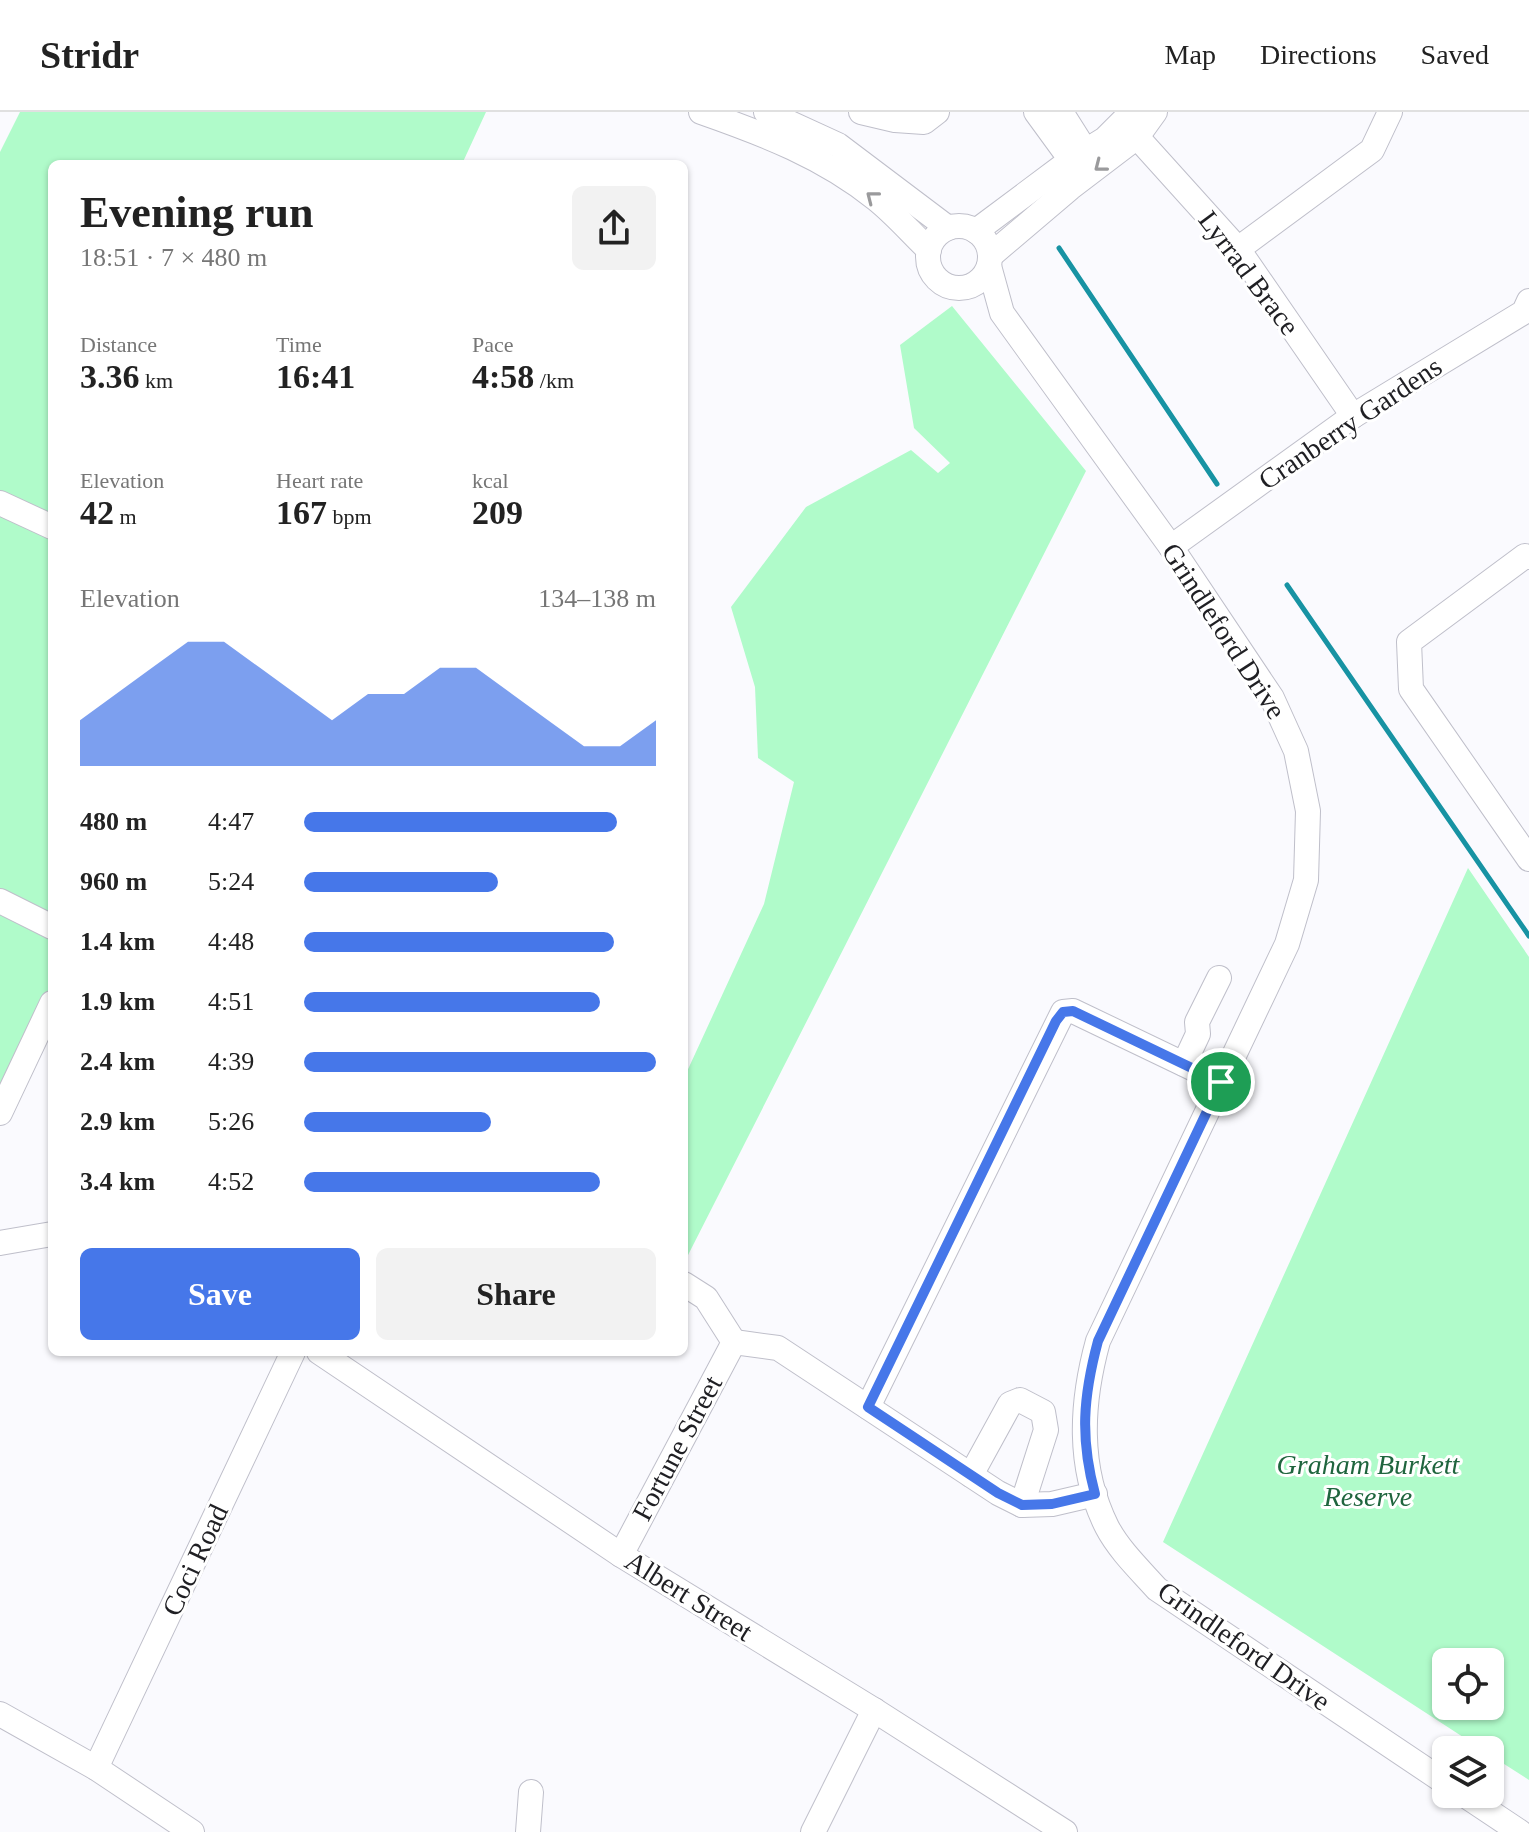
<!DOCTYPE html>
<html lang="en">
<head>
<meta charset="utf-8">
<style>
  :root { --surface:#fff; --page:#f2f2f2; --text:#222; --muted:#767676; --line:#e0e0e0; --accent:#4677e9 }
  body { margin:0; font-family:"Times New Roman",serif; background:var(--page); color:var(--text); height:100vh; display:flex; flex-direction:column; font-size:30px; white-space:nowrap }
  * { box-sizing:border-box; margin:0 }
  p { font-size:26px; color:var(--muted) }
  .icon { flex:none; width:44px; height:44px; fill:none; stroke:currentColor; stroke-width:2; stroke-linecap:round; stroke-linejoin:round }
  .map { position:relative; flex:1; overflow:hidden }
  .sheet { position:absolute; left:48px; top:48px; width:640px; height:1196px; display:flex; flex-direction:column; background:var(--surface); border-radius:12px; box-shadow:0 2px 6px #0004 }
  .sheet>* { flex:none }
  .fabs { position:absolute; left:1432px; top:1536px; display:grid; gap:16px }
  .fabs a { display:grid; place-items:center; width:72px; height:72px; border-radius:12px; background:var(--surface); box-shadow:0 2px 6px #0004; font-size:40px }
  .pin { position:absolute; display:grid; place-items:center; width:68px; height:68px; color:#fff; margin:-34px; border:4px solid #fff; border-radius:50%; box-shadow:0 2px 8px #0007 }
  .round { display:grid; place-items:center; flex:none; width:84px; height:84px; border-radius:12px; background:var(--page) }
  .head { display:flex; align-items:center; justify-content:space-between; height:136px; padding:0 32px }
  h1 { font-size:44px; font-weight:600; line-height:60px }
  .stats { display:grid; grid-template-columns:repeat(3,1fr); gap:12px; height:136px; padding:8px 32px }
  .stats div { display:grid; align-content:center }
  .stats b { font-size:34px; font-weight:600 }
  .stats small { font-size:22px; font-weight:400 }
  .stats p { font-size:22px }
  .chart { height:224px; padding:16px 32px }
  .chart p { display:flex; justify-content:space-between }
  .chart svg { width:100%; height:144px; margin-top:8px; fill:var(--accent); opacity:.7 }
  .primary-button { display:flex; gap:16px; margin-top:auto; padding:16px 32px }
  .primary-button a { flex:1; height:92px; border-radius:12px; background:var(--accent); color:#fff; font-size:32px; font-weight:600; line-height:92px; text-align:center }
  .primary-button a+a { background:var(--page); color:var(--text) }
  ul { padding:0 32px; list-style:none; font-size:26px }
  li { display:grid; grid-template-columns:128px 96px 1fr; align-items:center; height:60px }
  li i { height:20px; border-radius:10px; background:var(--accent) }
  header { display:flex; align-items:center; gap:48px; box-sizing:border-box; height:112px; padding:0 40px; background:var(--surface); border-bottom:2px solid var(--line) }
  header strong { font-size:38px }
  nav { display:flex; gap:44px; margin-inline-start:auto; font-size:28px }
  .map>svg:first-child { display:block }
  .green { fill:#b0fbca; fill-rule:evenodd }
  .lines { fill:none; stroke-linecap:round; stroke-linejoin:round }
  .stream { stroke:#1793a3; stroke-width:5 }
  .minor-casing { stroke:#bfbfca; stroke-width:26 }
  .minor { stroke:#fff; stroke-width:24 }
  .oneway { stroke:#9a9a9c }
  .route-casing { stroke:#fff; stroke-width:16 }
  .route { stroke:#4677e9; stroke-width:10 }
  .labels { text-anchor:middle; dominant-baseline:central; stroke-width:6; stroke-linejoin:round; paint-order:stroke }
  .street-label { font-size:28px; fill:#1f1f23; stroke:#fff }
  .park-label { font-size:28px; font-style:italic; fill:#1f653e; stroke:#fff }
</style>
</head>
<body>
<header>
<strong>Stridr</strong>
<nav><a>Map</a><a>Directions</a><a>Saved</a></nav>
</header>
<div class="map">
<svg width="1529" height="1720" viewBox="0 0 1529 1720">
  <rect width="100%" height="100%" fill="#fafafe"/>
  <g class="green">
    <polygon points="20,0 486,0 462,52 52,52 52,877 0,988 0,40"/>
    <polygon points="952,194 1086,359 684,1151 684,966 764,792 794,670 758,646 755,575 731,495 806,395 911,338 938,361 950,351 914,316 900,233"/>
    <path d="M1468,756L1529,845V1668L1490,1643V1638H1483L1163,1430ZM1490,1550V1594H1446V1550Z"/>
  </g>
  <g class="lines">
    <g class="stream">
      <polyline points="1059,136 1217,372"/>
      <polyline points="1287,473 1529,824"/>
    </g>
    <g class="minor-casing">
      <g id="minor">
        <path d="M701,0C764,22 824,45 876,87C895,102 912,122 929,138"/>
        <polyline points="766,0 838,33 948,116"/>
        <polyline points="861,0 895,8 924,10 937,0"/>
        <polyline points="1036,0 1071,48"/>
        <polyline points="1061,0 1085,38"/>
        <polyline points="1137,25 1238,137 1353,304"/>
        <circle cx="959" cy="145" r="31"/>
        <polyline points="976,119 1071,48 1105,27 1132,0"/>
        <polyline points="1238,137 1372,38 1390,0"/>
        <polyline points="990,144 1070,76 1137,25 1155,0"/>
        <path d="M989,154L1002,201L1171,435L1272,586L1296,639L1308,699L1306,768L1287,832L1098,1229C1081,1291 1077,1355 1107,1415C1119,1438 1140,1458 1157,1477L1446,1671"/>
        <polyline points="0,391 52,415"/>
        <polyline points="1171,435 1353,304 1524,200 1529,189"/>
        <polyline points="1529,445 1525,444 1409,530 1411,577 1529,747"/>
        <polyline points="0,789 52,815"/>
        <polyline points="1184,952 1198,922 1197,910 1219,866"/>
        <polyline points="0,1001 52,891"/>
        <polyline points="0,1131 52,1122"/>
        <polyline points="684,1172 706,1186 734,1230"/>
        <polyline points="734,1230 778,1236 998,1381 1022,1393 1052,1392 1095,1382"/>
        <polyline points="319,1240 621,1443 874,1598 1065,1720"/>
        <polyline points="868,1295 1063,900 1073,899 1221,970"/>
        <polyline points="971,1363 1010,1292 1020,1288 1043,1300 1046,1318 1022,1393"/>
        <polyline points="621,1443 734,1230"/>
        <polyline points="0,1602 96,1656 192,1720"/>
        <polyline points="96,1656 293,1240"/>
        <polyline points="1463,1682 1520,1720"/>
        <polyline points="528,1720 531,1680"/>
        <polyline points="813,1720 874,1598"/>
      </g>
    </g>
    <use href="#minor" class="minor"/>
  </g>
  <defs><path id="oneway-chevron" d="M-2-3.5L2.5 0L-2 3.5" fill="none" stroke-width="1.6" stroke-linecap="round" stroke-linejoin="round" transform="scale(2)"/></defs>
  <g class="oneway">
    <use href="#oneway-chevron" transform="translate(1100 54) rotate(142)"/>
    <use href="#oneway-chevron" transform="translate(872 85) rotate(-142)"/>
  </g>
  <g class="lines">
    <g class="route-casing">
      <path id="route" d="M1073,899L1221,970L1098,1229C1083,1285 1080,1326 1095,1382L1052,1392L1022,1393L998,1381L868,1295L1056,909L1063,900Z"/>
    </g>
    <use href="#route" class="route"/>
  </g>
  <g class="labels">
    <g class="street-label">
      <text transform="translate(1249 161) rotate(53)">Lyrrad Brace</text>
      <text transform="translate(1350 311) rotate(-34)">Cranberry Gardens</text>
      <text transform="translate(1224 519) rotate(57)">Grindleford Drive</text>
      <text transform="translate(677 1336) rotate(-62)">Fortune Street</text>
      <text transform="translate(195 1448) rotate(-65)">Coci Road</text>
      <text transform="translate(689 1484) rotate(32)">Albert Street</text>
      <text transform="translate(1244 1534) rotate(35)">Grindleford Drive</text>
    </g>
    <g class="park-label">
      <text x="1368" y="1352">Graham Burkett<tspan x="1368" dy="32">Reserve</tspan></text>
    </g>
  </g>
</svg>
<div class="fabs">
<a><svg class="icon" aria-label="locate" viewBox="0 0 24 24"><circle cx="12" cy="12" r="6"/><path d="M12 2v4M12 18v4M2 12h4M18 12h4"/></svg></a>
<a><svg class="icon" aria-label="layers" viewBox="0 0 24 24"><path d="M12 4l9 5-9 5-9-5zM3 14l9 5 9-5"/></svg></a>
</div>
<div class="pin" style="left:1221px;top:970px;background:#1e9e55"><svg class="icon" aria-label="arrive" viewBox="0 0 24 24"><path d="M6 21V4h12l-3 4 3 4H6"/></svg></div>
<section class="sheet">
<div class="head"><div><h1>Evening run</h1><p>18:51 · 7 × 480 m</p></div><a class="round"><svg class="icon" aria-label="share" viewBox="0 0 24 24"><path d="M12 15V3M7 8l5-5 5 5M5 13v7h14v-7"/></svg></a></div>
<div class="stats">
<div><p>Distance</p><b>3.36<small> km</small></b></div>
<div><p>Time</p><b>16:41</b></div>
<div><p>Pace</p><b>4:58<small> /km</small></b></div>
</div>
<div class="stats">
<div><p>Elevation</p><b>42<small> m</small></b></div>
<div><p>Heart rate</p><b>167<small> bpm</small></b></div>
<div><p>kcal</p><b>209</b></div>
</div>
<div class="chart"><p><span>Elevation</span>134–138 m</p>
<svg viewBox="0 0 160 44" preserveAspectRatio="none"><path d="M0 44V30L10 22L20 14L30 6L40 6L50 14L60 22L70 30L80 22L90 22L100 14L110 14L120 22L130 30L140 38L150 38L160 30V44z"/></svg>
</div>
<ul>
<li><b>480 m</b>4:47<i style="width:89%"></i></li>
<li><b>960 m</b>5:24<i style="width:55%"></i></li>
<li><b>1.4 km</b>4:48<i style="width:88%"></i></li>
<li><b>1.9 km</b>4:51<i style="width:84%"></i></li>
<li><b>2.4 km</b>4:39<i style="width:100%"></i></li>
<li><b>2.9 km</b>5:26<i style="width:53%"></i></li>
<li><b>3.4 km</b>4:52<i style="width:84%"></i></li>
</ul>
<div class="primary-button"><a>Save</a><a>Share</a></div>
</section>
</div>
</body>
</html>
